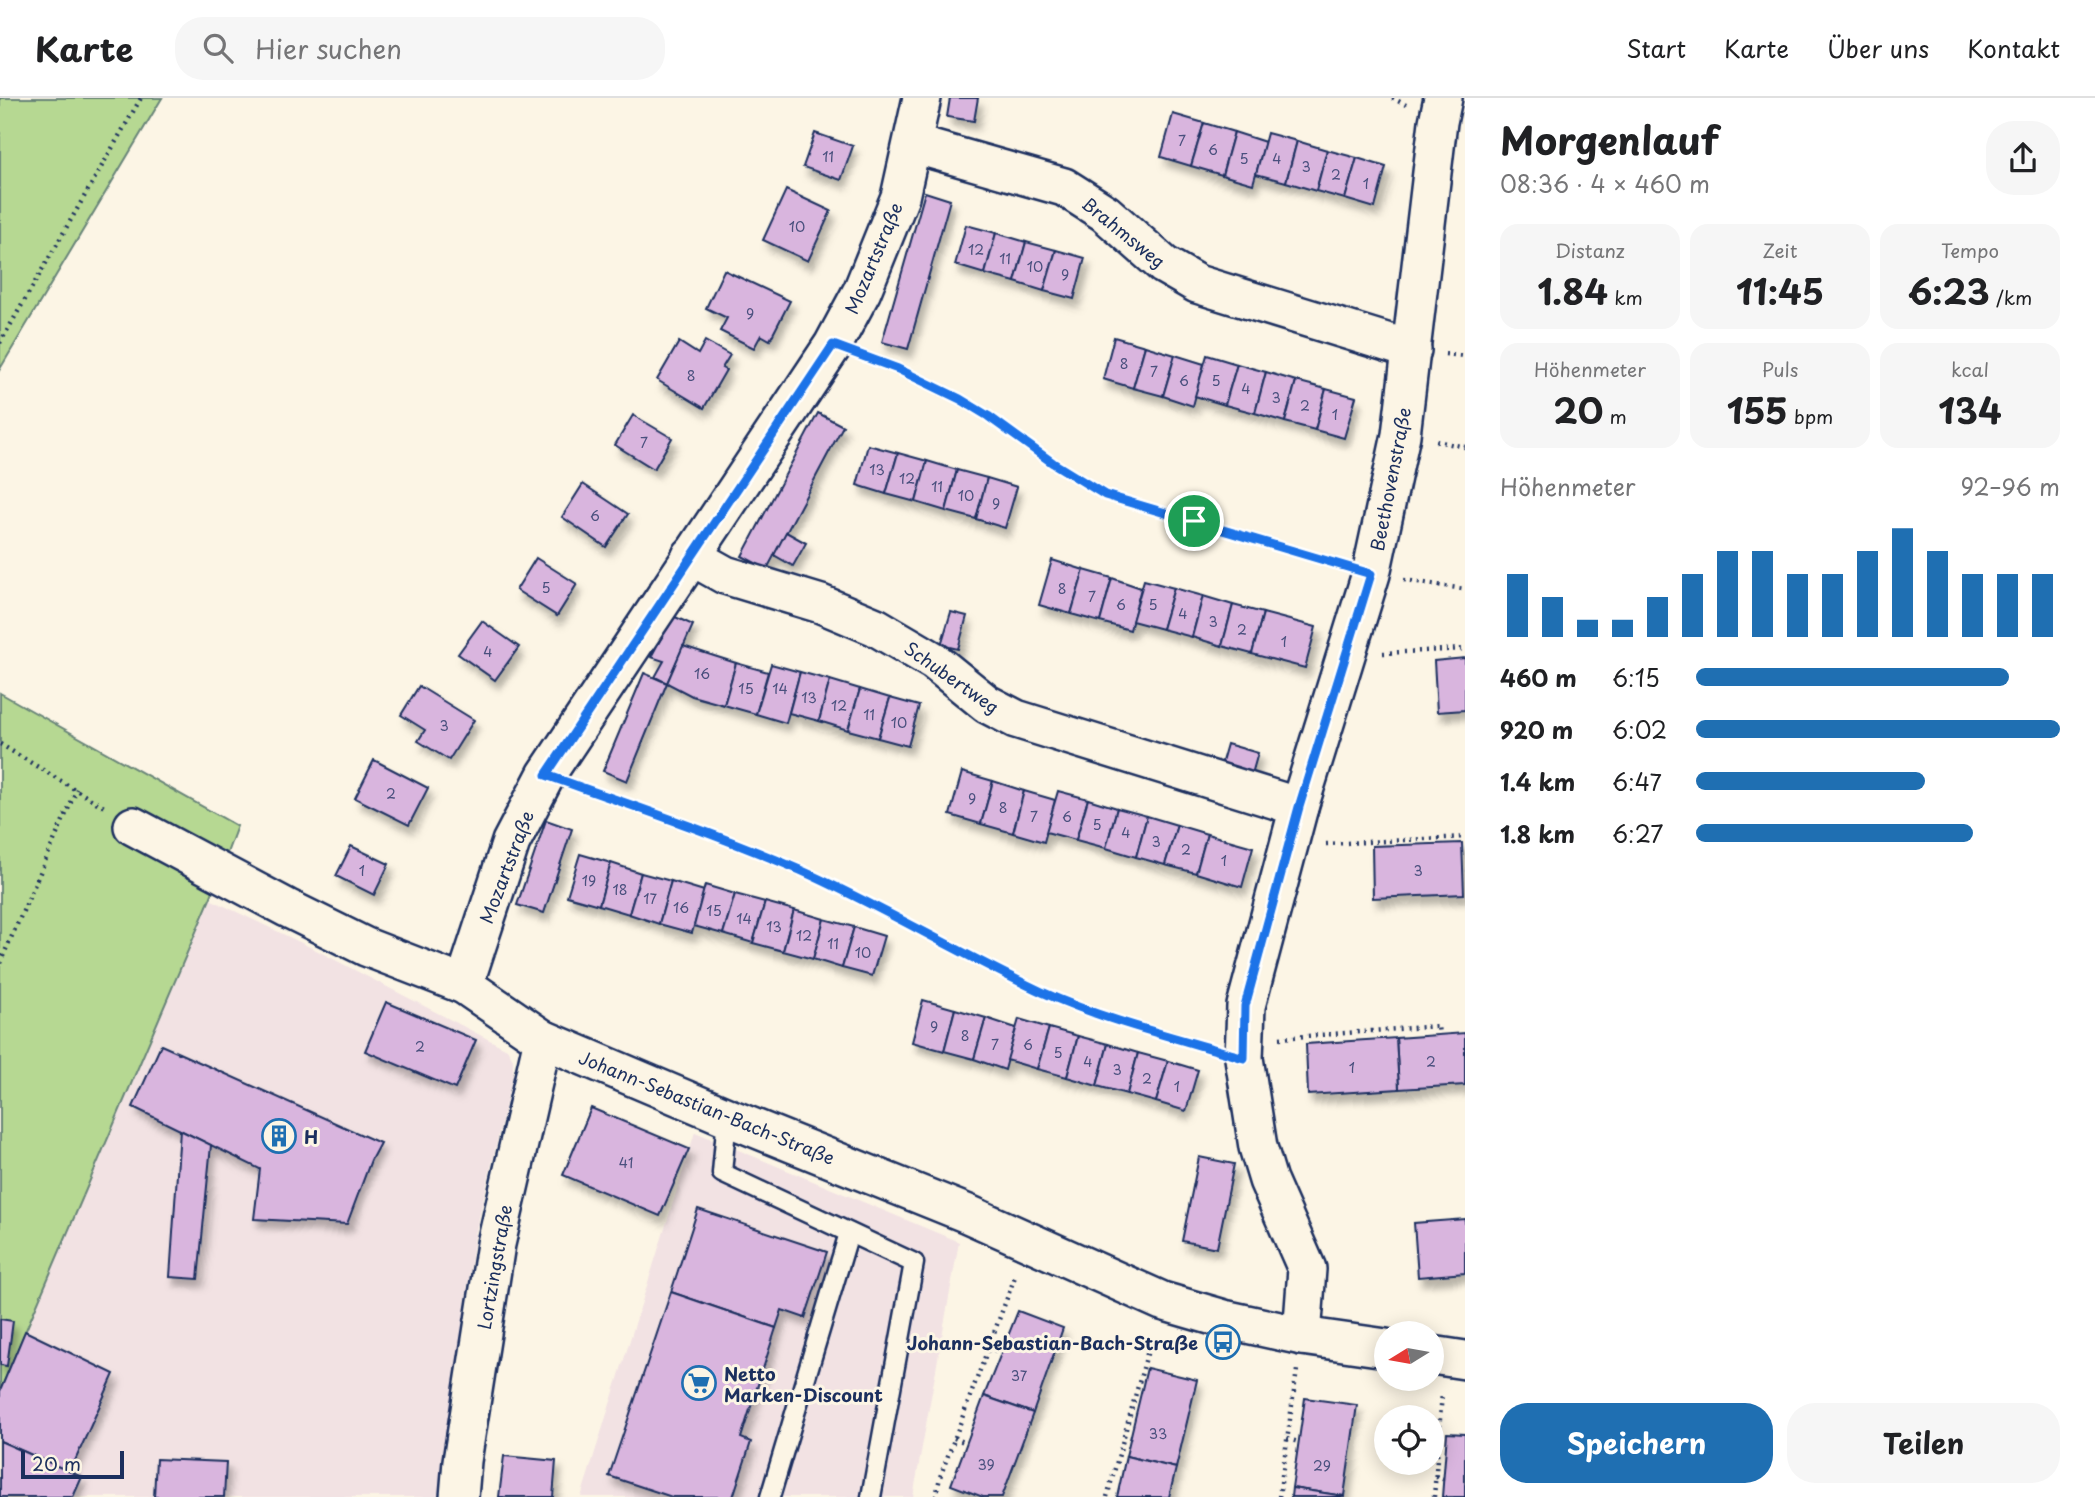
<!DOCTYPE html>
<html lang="de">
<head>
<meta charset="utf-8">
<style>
  :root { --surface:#fff; --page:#f6f6f6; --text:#202124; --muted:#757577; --line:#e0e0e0; --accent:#1f6fb2 }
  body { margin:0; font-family:"Playpen Sans",sans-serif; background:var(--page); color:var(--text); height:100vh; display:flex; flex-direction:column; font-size:26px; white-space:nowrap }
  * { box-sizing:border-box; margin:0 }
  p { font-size:23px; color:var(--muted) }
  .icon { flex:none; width:38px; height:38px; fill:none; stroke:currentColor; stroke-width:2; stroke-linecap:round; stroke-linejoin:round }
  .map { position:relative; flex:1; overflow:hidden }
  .side { display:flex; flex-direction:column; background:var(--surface); width:630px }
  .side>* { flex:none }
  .needle { width:46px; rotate:259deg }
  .buttons { position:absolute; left:1374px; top:1223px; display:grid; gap:14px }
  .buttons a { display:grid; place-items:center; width:70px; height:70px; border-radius:50%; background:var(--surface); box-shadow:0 4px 18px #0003; font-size:35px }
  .scale { position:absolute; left:21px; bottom:18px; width:103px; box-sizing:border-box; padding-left:7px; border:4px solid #1b2f5e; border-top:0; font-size:19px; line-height:24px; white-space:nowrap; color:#1b2f5e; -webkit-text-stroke:5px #fcf5e5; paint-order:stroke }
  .pin { position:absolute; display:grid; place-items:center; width:60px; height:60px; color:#fff; margin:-30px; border:4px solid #fff; border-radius:50%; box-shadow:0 2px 7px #0007 }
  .round { display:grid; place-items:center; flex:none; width:74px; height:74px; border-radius:28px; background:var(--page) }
  .head { display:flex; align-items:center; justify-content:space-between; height:119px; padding:0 35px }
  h1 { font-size:38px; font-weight:700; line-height:52px }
  .metrics { display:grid; grid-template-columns:repeat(3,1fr); gap:10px; height:119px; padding:7px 35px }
  .metrics div { display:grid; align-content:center; border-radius:18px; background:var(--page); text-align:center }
  .metrics b { font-size:35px; font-weight:700 }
  .metrics small { font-size:19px; font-weight:400 }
  .metrics p { font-size:19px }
  .chart { height:196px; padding:14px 35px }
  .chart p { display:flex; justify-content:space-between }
  .chart svg { width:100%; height:126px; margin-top:7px; stroke:var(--accent); stroke-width:6 }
  .button { display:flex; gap:14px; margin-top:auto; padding:14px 35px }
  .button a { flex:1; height:80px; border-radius:28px; background:var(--accent); color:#fff; font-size:28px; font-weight:700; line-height:80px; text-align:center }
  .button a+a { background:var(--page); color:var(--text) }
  ul { padding:0 35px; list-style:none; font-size:23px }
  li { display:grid; grid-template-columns:112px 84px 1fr; align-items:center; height:52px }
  li i { height:18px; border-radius:9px; background:var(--accent) }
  header { display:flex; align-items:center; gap:42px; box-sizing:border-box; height:98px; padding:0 35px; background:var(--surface); border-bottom:2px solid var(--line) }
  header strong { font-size:33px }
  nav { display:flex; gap:38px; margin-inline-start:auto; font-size:24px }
  .search { width:490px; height:63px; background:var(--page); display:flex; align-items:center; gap:18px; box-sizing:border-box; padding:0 24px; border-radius:28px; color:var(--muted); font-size:26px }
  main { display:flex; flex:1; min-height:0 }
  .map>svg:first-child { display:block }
  .built { fill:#f2e2e3 }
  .green { fill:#b6d892; stroke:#688478; stroke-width:2 }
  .building { fill:#d9b5de; stroke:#1b2f5e; stroke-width:2; filter:url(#shadow) }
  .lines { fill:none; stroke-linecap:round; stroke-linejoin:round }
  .service-casing { stroke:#1b2f5e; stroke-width:23 }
  .minor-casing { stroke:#1b2f5e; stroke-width:42 }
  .path { stroke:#1b2f5e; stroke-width:4.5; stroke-dasharray:2 5; stroke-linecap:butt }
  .service { stroke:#fcf5e5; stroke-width:18 }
  .minor { stroke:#fcf5e5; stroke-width:37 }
  .route-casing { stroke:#fff; stroke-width:14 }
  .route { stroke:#1a73e8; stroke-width:9 }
  .labels { text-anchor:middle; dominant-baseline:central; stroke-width:6; stroke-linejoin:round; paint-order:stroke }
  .number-label { font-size:14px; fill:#4a507e }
  .street-label { font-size:18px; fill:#1b2f5e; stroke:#fcf5e5 }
  .poi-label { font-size:18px; font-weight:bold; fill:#1b2f5e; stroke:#fcf5e5; text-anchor:start }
</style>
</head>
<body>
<header>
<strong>Karte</strong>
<div class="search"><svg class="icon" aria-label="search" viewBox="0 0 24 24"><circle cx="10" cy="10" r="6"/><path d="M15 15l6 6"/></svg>Hier suchen</div>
<nav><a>Start</a><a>Karte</a><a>Über uns</a><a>Kontakt</a></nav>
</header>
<main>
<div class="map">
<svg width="1465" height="1399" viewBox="0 0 1465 1399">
  <defs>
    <filter id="shadow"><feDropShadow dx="4.5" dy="8" stdDeviation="3.5" flood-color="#0004"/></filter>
  </defs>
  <rect width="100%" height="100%" fill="#fcf5e5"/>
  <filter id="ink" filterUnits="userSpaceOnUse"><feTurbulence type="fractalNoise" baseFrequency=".0143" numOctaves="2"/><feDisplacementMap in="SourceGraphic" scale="14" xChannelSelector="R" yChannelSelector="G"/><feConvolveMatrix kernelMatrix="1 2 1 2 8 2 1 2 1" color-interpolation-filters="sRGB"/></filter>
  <g filter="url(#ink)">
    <g class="built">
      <polygon points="210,801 314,851 507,951 513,961 513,976 475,1137 438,1399 0,1399 0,1293"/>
      <polygon points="695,1034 959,1144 913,1399 581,1399"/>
    </g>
    <g class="green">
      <polygon points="0,0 162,0 0,271"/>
      <polygon points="0,595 237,728 210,801 0,1293"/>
    </g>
    <g class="building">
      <polygon points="950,0 978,0 974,23 947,19"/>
      <polygon points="1173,16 1204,25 1191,68 1161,59"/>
      <polygon points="1204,25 1234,34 1222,77 1191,68"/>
      <polygon points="1234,34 1265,44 1253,86 1222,77"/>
      <polygon points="815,35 853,48 841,82 803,69"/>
      <polygon points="1267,35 1297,43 1286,84 1256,76"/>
      <polygon points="1297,43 1327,52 1316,93 1286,84"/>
      <polygon points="1327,52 1357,60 1345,101 1316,93"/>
      <polygon points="1357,60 1386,69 1375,110 1345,101"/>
      <polygon points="786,92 831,113 808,163 763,142"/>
      <polygon points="925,94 950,102 908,251 882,244"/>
      <polygon points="966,127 996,135 985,176 955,167"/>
      <polygon points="996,135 1026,144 1015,184 985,176"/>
      <polygon points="1026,144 1056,152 1044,193 1015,184"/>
      <polygon points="1056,152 1085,160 1074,201 1044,193"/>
      <polygon points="724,172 790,203 770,242 761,237 754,250 720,233 727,220 706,210"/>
      <polygon points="1114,239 1145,248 1133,290 1103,281"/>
      <polygon points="705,243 730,257 722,270 726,272 704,310 657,282 679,244 698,256"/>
      <polygon points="1145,248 1175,257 1163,298 1133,290"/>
      <polygon points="1175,257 1204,266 1193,308 1163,298"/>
      <polygon points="1207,257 1237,266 1225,307 1195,298"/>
      <polygon points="1237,266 1266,274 1255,315 1225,307"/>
      <polygon points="1266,274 1296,283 1285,324 1255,315"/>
      <polygon points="1296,283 1326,291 1315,332 1285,324"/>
      <polygon points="1326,291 1356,299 1344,340 1315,332"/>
      <polygon points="818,315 843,328 767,471 742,458"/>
      <polygon points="633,317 672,340 654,371 615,347"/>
      <polygon points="868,347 898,355 886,396 857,387"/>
      <polygon points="898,355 927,363 916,404 886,396"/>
      <polygon points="927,363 957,372 946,413 916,404"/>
      <polygon points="957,372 987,380 976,421 946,413"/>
      <polygon points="987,380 1017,389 1005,430 976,421"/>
      <polygon points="583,386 628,416 606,449 562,419"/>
      <polygon points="786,434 806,445 793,468 774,457"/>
      <polygon points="536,460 577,486 557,518 516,492"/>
      <polygon points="1052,462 1084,472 1071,516 1039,507"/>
      <polygon points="1084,472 1112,480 1100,524 1071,516"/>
      <polygon points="1112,480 1141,490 1130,532 1100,524"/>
      <polygon points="1144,482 1174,490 1162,531 1132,523"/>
      <polygon points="1174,490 1203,498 1192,539 1162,531"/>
      <polygon points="1203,498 1233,507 1222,548 1192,539"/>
      <polygon points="1233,507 1263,515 1252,556 1222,548"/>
      <polygon points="951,514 967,518 958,551 941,547"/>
      <polygon points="1263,515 1316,529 1305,570 1252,556"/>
      <polygon points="673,518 693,527 667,585 655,579 664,563 651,559"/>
      <polygon points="482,523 519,549 495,582 458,556"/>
      <polygon points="683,548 736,565 724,607 692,598 667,585"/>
      <polygon points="1465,560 1465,612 1437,614 1434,563"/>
      <polygon points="736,565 768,574 756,616 724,607"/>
      <polygon points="771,566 800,574 786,625 756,616"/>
      <polygon points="800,574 830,582 819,623 789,615"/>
      <polygon points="644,575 667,585 627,683 603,673"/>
      <polygon points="830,582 860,591 848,632 819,623"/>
      <polygon points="419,588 474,622 449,662 418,643 425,632 401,617"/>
      <polygon points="860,591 890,600 878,640 848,632"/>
      <polygon points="890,600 919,608 908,648 878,640"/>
      <polygon points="1227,646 1258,655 1250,683 1219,674"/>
      <polygon points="374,662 428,690 409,727 355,700"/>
      <polygon points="962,674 993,683 981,726 950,717"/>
      <polygon points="993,683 1024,693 1013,735 981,726"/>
      <polygon points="1024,693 1055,702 1044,744 1013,735"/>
      <polygon points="1058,693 1088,701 1076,742 1046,734"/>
      <polygon points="1088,701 1117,710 1106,750 1076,742"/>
      <polygon points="1117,710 1147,718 1136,759 1106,750"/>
      <polygon points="1147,718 1177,727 1165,767 1136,759"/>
      <polygon points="546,722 572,731 544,815 517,807"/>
      <polygon points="1177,727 1207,736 1196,775 1165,767"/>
      <polygon points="1207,736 1253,749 1242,789 1196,775"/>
      <polygon points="1462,745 1464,796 1373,800 1372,748"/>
      <polygon points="351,748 389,766 374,797 336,778"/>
      <polygon points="580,756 611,765 599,807 567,798"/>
      <polygon points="611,765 641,775 629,816 599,807"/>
      <polygon points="641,775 671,783 659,826 629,816"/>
      <polygon points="671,783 704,793 692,835 659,826"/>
      <polygon points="705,787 735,796 723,836 694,828"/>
      <polygon points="735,796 765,804 753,845 723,836"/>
      <polygon points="765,804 794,812 783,853 753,845"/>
      <polygon points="794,812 824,821 813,861 783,853"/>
      <polygon points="824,821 854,829 842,870 813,861"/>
      <polygon points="854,829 884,838 872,878 842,870"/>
      <polygon points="923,902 955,911 944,953 912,944"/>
      <polygon points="386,904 476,942 455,991 365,953"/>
      <polygon points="955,911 986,920 974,961 944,953"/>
      <polygon points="986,920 1016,930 1005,972 974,961"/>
      <polygon points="1019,921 1049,930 1037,971 1007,962"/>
      <polygon points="1049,930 1078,938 1067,979 1037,971"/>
      <polygon points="1465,935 1465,987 1399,991 1396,940"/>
      <polygon points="1078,938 1108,946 1097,988 1067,979"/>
      <polygon points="1396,940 1399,991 1308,997 1306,946"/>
      <polygon points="1108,946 1138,955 1127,996 1097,988"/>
      <polygon points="161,947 380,1045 371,1062 347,1126 254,1121 260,1071 133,1009"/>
      <polygon points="1138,955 1168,963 1156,1004 1127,996"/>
      <polygon points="1168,963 1198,972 1186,1013 1156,1004"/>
      <polygon points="591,1010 689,1051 660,1118 563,1077"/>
      <polygon points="180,1032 211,1047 198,1181 170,1179"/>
      <polygon points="1199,1059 1234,1066 1217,1150 1182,1143"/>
      <polygon points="698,1111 827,1154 805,1220 782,1212 776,1230 671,1194"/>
      <polygon points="1465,1121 1465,1175 1418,1179 1414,1125"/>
      <polygon points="671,1194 776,1230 741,1340 751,1344 733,1399 672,1399 609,1378"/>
      <polygon points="1018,1213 1063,1230 1033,1315 984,1298"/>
      <polygon points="0,1221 13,1223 7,1268 0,1267"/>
      <polygon points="25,1233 114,1276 70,1374 0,1343 0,1293"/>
      <polygon points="1147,1270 1197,1282 1176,1370 1126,1358"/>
      <polygon points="984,1298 1033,1315 1002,1399 983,1399 951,1387"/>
      <polygon points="1305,1300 1357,1307 1344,1398 1292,1390"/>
      <polygon points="1447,1335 1465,1336 1465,1399 1442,1399"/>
      <polygon points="0,1343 82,1379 73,1399 0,1399"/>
      <polygon points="504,1358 556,1363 553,1399 499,1399"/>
      <polygon points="1126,1358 1176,1370 1169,1399 1117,1399"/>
      <polygon points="156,1361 226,1364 224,1399 154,1399"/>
      <polygon points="1292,1390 1344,1398 1344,1399 1291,1399"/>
    </g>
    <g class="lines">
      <g class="service-casing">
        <g id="service">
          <polyline points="727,1019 722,1075 914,1165 871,1399"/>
          <polyline points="770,1399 849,1135"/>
        </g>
      </g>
      <g class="minor-casing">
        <g id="minor">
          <polyline points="913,46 1064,89 1105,115 1164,167 1197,186 1412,252"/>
          <polyline points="691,458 725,477 821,506 876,529 934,563 987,606 1016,621 1299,709"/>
          <polyline points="133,728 287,810 366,849 464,887 543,941 727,1019 968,1116 1162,1203 1224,1221 1302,1238 1386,1250"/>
          <polyline points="464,887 511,744 546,677 833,247 862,193 900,99 922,0"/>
          <polyline points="1302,1238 1307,1171 1268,1082 1258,1049 1244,960 1246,908 1299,709 1371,476 1401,337 1438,24 1443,0"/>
          <polyline points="1432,1257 1465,1262"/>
          <polyline points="459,1399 462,1363 496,1146 543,941"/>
        </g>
      </g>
      <g class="path">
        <polyline points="1392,0 1406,7"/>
        <polyline points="0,245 141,0"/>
        <polyline points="1445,256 1465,258"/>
        <polyline points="866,259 925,282 960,301 988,319 1053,365 1105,397 1338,466"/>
        <polyline points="1436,343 1465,349"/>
        <polyline points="1404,482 1465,491"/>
        <polyline points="1383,555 1465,551"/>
        <polyline points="0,646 104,709"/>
        <polyline points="579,689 721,739 802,774 906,822 946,847 1044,895 1128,926 1209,950"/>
        <polyline points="1326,746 1465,739"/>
        <polyline points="0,865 77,691"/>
        <polyline points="1280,940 1438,928 1439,937"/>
        <polyline points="988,1249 1001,1255"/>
        <polyline points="954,1340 966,1345"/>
        <polyline points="1287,1341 1299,1344"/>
        <polyline points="1435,1379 1443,1381"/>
        <polyline points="936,1399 940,1379 1016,1176"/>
        <polyline points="1107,1399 1152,1238"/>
        <polyline points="1279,1399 1297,1272"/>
        <polyline points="1434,1399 1442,1295"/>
      </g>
      <use href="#service" class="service"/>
      <use href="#minor" class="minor"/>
    </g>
  </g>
  <g class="lines" filter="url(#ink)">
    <g class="route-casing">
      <path id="route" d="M833,247L898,271L960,301L988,318L1053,365L1105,397L1371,476L1299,709L1245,908L1244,960C1177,940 1106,923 1042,894C960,856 883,809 800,772C717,736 631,707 546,677Z"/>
    </g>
    <use href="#route" class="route"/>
  </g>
  <defs>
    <g id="building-ring" transform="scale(1.75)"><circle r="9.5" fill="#fcf5e5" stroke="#1f6fb2" stroke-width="1.5"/><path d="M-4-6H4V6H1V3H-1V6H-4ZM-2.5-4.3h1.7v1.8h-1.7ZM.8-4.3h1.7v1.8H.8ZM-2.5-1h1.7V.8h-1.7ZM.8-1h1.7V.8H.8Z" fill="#1f6fb2"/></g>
    <g id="bus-ring" transform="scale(1.75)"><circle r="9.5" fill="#fcf5e5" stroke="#1f6fb2" stroke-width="1.5"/><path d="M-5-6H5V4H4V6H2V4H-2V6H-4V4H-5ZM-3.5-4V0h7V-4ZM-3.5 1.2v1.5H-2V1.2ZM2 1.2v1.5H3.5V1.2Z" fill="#1f6fb2"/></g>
    <g id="supermarket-ring" transform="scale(1.75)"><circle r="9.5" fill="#fcf5e5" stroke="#1f6fb2" stroke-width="1.5"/><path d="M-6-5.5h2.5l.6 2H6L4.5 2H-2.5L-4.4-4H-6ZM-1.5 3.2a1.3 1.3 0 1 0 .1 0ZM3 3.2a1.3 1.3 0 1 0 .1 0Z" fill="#1f6fb2"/></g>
  </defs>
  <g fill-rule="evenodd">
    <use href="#building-ring" x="279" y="1038"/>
    <use href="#bus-ring" x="1223" y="1244"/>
    <use href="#supermarket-ring" x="699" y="1285"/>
  </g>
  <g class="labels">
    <g class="number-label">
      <text x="1182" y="42">7</text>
      <text x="1213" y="51">6</text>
      <text x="828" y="58">11</text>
      <text x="1244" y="60">5</text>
      <text x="1277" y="60">4</text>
      <text x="1306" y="68">3</text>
      <text x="1336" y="76">2</text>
      <text x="1366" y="85">1</text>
      <text x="797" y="128">10</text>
      <text x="976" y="151">12</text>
      <text x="1005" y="160">11</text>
      <text x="1035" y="168">10</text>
      <text x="1065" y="176">9</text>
      <text x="750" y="215">9</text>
      <text x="1124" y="265">8</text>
      <text x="1154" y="273">7</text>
      <text x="691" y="277">8</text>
      <text x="1184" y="282">6</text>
      <text x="1216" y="282">5</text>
      <text x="1246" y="290">4</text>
      <text x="1276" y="299">3</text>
      <text x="1305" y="307">2</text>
      <text x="1335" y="316">1</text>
      <text x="644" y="344">7</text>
      <text x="877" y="371">13</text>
      <text x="907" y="380">12</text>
      <text x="937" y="388">11</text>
      <text x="966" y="397">10</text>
      <text x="996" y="405">9</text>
      <text x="595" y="417">6</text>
      <text x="546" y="489">5</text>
      <text x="1062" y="490">8</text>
      <text x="1092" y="498">7</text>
      <text x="1121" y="506">6</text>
      <text x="1153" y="506">5</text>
      <text x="1183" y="515">4</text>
      <text x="1213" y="523">3</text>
      <text x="1242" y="531">2</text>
      <text x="1284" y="543">1</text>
      <text x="488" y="553">4</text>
      <text x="702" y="575">16</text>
      <text x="746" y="590">15</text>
      <text x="780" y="590">14</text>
      <text x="809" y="599">13</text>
      <text x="839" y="607">12</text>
      <text x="869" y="616">11</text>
      <text x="899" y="624">10</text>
      <text x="444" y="627">3</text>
      <text x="391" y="695">2</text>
      <text x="972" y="700">9</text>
      <text x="1003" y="709">8</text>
      <text x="1034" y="718">7</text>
      <text x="1067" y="718">6</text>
      <text x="1097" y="726">5</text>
      <text x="1126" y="734">4</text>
      <text x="1156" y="743">3</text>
      <text x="1186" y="751">2</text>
      <text x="1224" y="762">1</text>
      <text x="362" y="772">1</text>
      <text x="1418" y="772">3</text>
      <text x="589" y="782">19</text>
      <text x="620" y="791">18</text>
      <text x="650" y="800">17</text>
      <text x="681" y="809">16</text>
      <text x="714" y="812">15</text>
      <text x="744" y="820">14</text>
      <text x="774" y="828">13</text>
      <text x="804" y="837">12</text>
      <text x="833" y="845">11</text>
      <text x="863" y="854">10</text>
      <text x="934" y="928">9</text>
      <text x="965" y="937">8</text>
      <text x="995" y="946">7</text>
      <text x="1028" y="946">6</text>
      <text x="420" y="948">2</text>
      <text x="1058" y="954">5</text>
      <text x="1088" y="963">4</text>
      <text x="1431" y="963">2</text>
      <text x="1352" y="969">1</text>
      <text x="1117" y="971">3</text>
      <text x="1147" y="980">2</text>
      <text x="1177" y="988">1</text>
      <text x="626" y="1064">41</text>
      <text x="1019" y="1277">37</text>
      <text x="1158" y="1335">33</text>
      <text x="986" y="1366">39</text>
      <text x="1322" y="1367">29</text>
    </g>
    <g class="street-label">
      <text transform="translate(1124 134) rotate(39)">Brahmsweg</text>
      <text transform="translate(873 160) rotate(-67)">Mozartstraße</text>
      <text transform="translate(1390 381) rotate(-79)">Beethovenstraße</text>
      <text transform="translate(952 579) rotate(35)">Schubertweg</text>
      <text transform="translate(506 769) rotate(-69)">Mozartstraße</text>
      <text transform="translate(707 1009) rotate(22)">Johann-Sebastian-Bach-Straße</text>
      <text transform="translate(494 1169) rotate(-80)">Lortzingstraße</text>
    </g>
    <g class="poi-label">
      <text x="304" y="1038">H</text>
      <text x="1198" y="1244" text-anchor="end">Johann-Sebastian-Bach-Straße</text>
      <text x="724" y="1275">Netto<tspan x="724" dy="21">Marken-Discount</tspan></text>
    </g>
  </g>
</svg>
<div class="buttons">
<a><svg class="needle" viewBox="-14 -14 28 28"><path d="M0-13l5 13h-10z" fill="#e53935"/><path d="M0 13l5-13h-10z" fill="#757577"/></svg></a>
<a><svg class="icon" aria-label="locate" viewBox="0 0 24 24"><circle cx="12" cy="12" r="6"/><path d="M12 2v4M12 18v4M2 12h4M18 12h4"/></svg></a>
</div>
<div class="scale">20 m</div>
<div class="pin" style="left:1194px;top:423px;background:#1e9e55"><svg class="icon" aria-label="arrive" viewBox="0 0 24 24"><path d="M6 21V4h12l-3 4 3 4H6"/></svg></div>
</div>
<section class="side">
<div class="head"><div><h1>Morgenlauf</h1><p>08:36 · 4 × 460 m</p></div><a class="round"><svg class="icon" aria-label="share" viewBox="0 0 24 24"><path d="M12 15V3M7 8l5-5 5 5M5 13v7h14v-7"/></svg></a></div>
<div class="metrics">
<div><p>Distanz</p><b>1.84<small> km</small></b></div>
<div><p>Zeit</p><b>11:45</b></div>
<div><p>Tempo</p><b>6:23<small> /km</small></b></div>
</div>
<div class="metrics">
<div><p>Höhenmeter</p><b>20<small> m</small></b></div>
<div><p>Puls</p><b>155<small> bpm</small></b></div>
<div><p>kcal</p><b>134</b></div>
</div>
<div class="chart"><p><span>Höhenmeter</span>92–96 m</p>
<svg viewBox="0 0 160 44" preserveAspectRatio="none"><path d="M5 44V22M15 44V30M25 44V38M35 44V38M45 44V30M55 44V22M65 44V14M75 44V14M85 44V22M95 44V22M105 44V14M115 44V6M125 44V14M135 44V22M145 44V22M155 44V22"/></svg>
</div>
<ul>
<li><b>460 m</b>6:15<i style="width:86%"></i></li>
<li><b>920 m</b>6:02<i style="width:100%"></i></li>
<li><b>1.4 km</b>6:47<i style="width:63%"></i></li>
<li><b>1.8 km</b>6:27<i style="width:76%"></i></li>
</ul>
<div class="button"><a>Speichern</a><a>Teilen</a></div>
</section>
</main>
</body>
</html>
